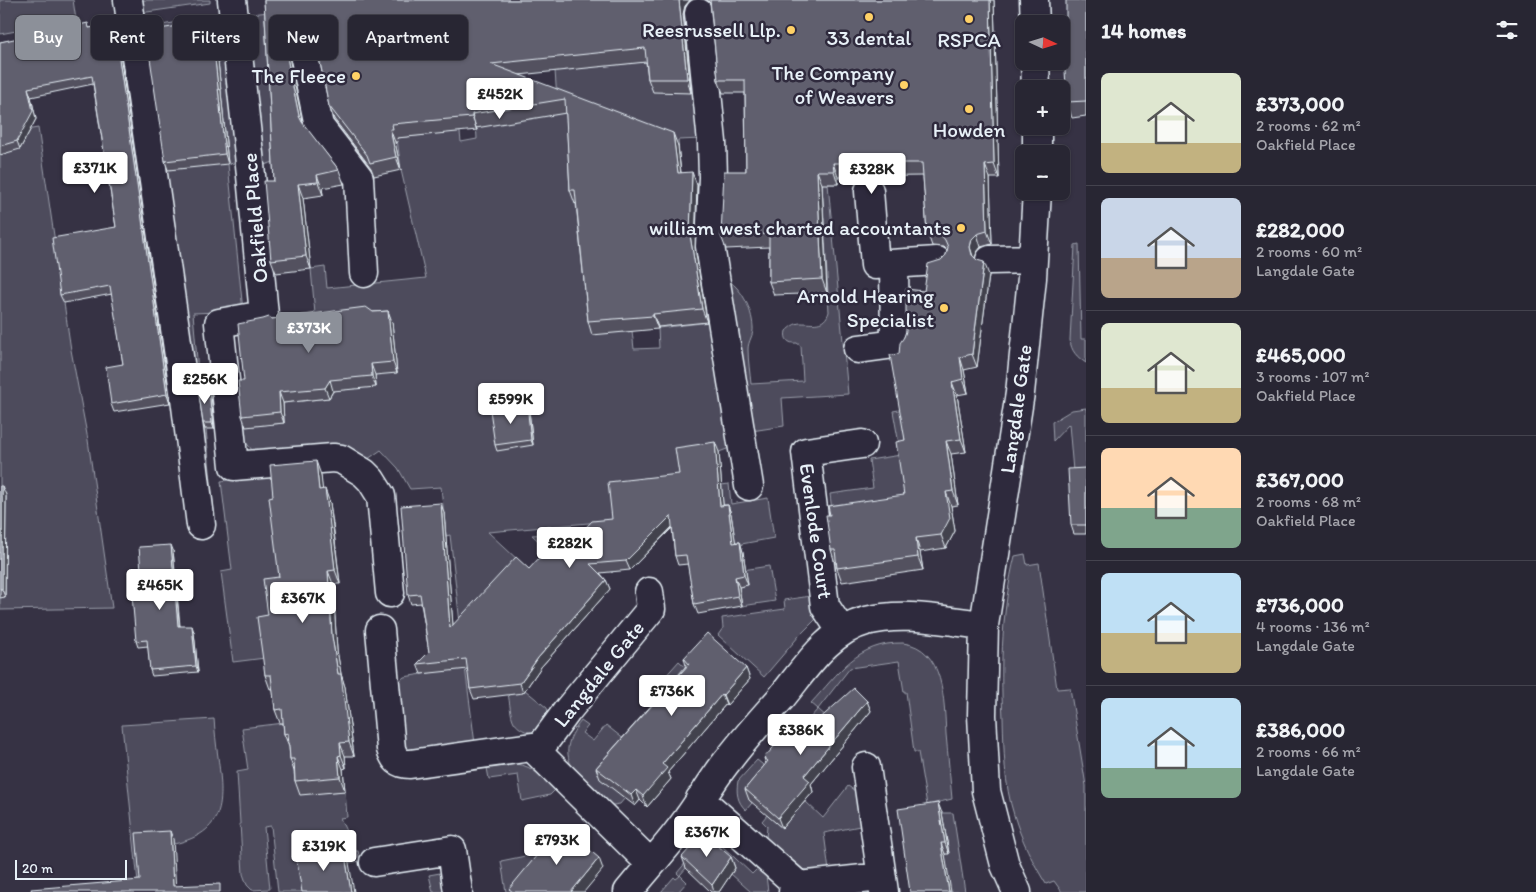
<!DOCTYPE html>
<meta charset="utf-8">
<style>
body{margin:0;font-family:Itim,sans-serif;background:#34323f;color:#f1f3f6;height:100vh;display:flex;flex-direction:column;font-size:19px;white-space:nowrap}
*{box-sizing:border-box;margin:0}
p{font-size:16px;color:#a5a5ac}
.icon{flex:none;width:28px;height:28px;fill:none;stroke:currentColor;stroke-width:2;stroke-linecap:round;stroke-linejoin:round}
.map{position:relative;flex:1;overflow:hidden}
.drawer{display:flex;flex-direction:column;background:#282633;width:450px}
.drawer>*{flex:none}
.banner{position:absolute;left:15px;top:15px;width:475px;height:45px;display:flex;gap:10px}
.needle{width:32px;rotate:94deg}
.fabs{position:absolute;left:1015px;top:15px;display:grid;gap:10px}
.fabs a{display:grid;place-items:center;width:55px;height:55px;border-radius:8px;background:#282633;box-shadow:0 1px 4px #0004,0 0 0 1px #44434e;font-size:25px}
.scale{position:absolute;left:15px;bottom:12px;width:112px;box-sizing:border-box;padding-left:5px;border:2px solid #e8f1f8;border-top:0;font-size:14px;line-height:18px;white-space:nowrap;color:#e8f1f8;-webkit-text-stroke:4px #2f2a3d;paint-order:stroke}
.price{position:absolute;translate:-50% -42px;padding:0 11px;border-radius:5px;background:#fff;color:#222;font-size:16px;line-height:32px;filter:drop-shadow(0 1px 2px #0008)}
.price::after{content:'';position:absolute;left:50%;top:30px;width:15px;height:11px;margin-left:-8px;background:inherit;clip-path:polygon(0 0,100% 0,50% 100%)}
.price.active{background:#8c9099;color:#fff}
ul{padding:0;list-style:none}
li{display:flex;align-items:center;gap:15px;height:125px;padding:0 15px}
li+li{border-top:1px solid #44434e}
li span{display:grid;place-items:center;flex:none;width:140px;height:100px;border-radius:8px;color:#555}
li>.icon{margin-inline-start:auto}
span .icon{width:60px;height:60px;fill:#fffc;stroke-width:1}
li b{font-size:21px}
h2{display:flex;justify-content:space-between;align-items:center;height:60px;padding:0 15px;font-size:21px}
.tag{padding:0 18px;border-radius:8px;background:#282633;box-shadow:0 1px 4px #0004,0 0 0 1px #44434e;font-size:18px;line-height:45px}
.tag.active{background:#8c9099;color:#fff}
main{display:flex;flex:1;min-height:0}
.map>svg:first-child{display:block}
.green{fill:#4d4b5c;stroke:#9a9eaa}
.lines{fill:none;stroke-linecap:round;stroke-linejoin:round}
.minor-casing{stroke:#e8f1f8;stroke-width:31}
.minor{stroke:#2f2a3d;stroke-width:28}
.wall{fill:#53515f;stroke:#e8f1f8}
.shaded-wall{fill:#43424d;stroke:#e8f1f8}
.building{fill:#605e6e;stroke:#e8f1f8}
.poi-dot{fill:#ffd166;stroke:#2f2a3d;stroke-width:2}
.labels{text-anchor:middle;stroke-width:5;stroke-linejoin:round;paint-order:stroke}
.poi-label{font-size:21px;fill:#e8f1f8;stroke:#2f2a3d;text-anchor:end}
.street-label{font-size:21px;fill:#e8f1f8;stroke:#2f2a3d}
</style>
<main>
<div class="map">
<svg width="1086" height="892" viewBox="0 0 1086 892">
<rect width="100%" height="100%" fill="#363244"/>
<filter id="ink" filterUnits="userSpaceOnUse"><feTurbulence type="fractalNoise" baseFrequency=".02" numOctaves="2"/><feDisplacementMap in="SourceGraphic" scale="10" xChannelSelector="R" yChannelSelector="G"/><feConvolveMatrix kernelMatrix="1 2 1 2 8 2 1 2 1" color-interpolation-filters="sRGB"/></filter>
<g filter="url(#ink)">
<!-- green -->
<path class="green" d="M0,0h73l3,20 -76,14z
M138,0h72v3l-70,10z
M269,12l5,150 -10,3 -22,-150z
M213,16l1,5 12,-2 15,143 -13,2 15,147 -50,2 7,81 1,35h5l9,94 -7,1 -61,-442 81,82 -13,-133 -74,10 -2,-12z
M552,27l63,38 35,-4 -3,-28 45,-4 10,110 -24,1 2,28 -14,61h35l-1,4h-46l-62,101 40,-3 2,18 25,-1 -1,-20 52,-6 23,117 -6,10 -8,3 -40,6 4,32 46,-6 2,20 37,-6 6,40 -38,7 -5,-30 -120,6 -123,11 47,44 -70,91 10,77 -66,8 -7,-2 -5,-67 7,-6 61,-10 -15,-132 -4,1 -5,-49 -31,2 -12,-21 -17,-18 -13,9 -17,-8 -99,-1 -7,-9 -4,-14 43,-4 -1,-20 46,-5 11,-17 36,6 -1,-12 -59,-50 -5,-56 14,-2 2,21 99,-10 -25,-108 -4,-32 26,-3 36,-12 2,19 16,-3 -1,-18 82,-7z
M835,113l3,71h-10l20,210 -66,4 2,28 -39,6 -20,-153c16,7 27,30 28,48 1,8 -5,14 -5,22 0,12 2,24 3,35l52,-3 -2,-35 -4,-3c-9,1 -13,-4 -11,-12 4,-4 9,-8 15,-8 12,0 23,4 28,-11l-7,-128z
M38,128l33,222 17,90 24,168 -112,2v-467l26,-13z
M1079,244l2,95h5v24c-9,-6 -15,-12 -16,-23l5,-95z
M958,400v4l-45,7 -5,97 -75,11 -3,-25 43,-6 -4,-28 32,-5 -8,-44z
M1086,408v63h-13l-4,-47 -16,17 -1,-19 20,-12z
M274,475l13,141 48,-5v3l-2,1 -44,40 -56,7 -12,-90 11,-2 -11,-89z
M610,530l5,39 -3,4 -29,-28 -19,20 -32,-30z
M1025,554l2,11 12,-2 18,126 13,-1 16,98v106h-24l-8,-11 -8,3c-13,-21 -25,-45 -32,-69 -10,-31 -10,-65 -11,-97 -3,-54 -1,-110 12,-162z
M769,566l6,35 -33,5 -6,-35z
M811,596l5,23 -17,17 -35,41 -46,-42 5,-7 -1,-10 63,-9 -1,-9z
M903,643c42,5 41,59 43,91 2,22 4,44 6,65l-25,6 -9,-53h-4l-8,-60h-2l-5,-31 -49,7 -32,41 25,23 -11,13 -43,-4 29,-32 -7,-6c28,-30 46,-61 92,-60z
M679,661l14,13 -32,36 -14,-13z
M520,690l3,3 2,-3 22,18 2,8c-3,5 -6,10 -10,13 -7,7 -20,1 -25,-7 -4,-7 -4,-20 -6,-28z
M214,719c1,12 2,25 4,38 6,45 8,75 -44,87l-1,-5 -32,31 -2,22 -17,-167z
M301,721l-1,73 45,-3 2,26 -7,1 15,33h3l2,10 -18,3 -37,28h-27l-7,-66 -7,1 6,62 -18,1 -5,-5 -4,-11 -6,-102 11,-2 -6,-42z
M581,721l7,5 -6,7 11,8 13,-16 24,19 -5,54 -5,6 -13,2c-27,-29 -57,-46 -26,-85z
M757,760l15,12 -23,28 3,3 -6,7c-9,-8 -10,-18 -8,-29z
M517,764c16,2 27,15 38,26l-5,5 -28,6 -4,-26 -29,4 -2,-11z
M848,786l10,7 2,33 -36,7 5,38 -16,1 -10,-3 -37,-31 1,-12 -5,-5 5,-6 15,13 23,-27 18,17z
M942,813h11l12,79h-15l-5,-38 4,-1z
M710,840l10,4 32,30 7,-7 7,8 2,17h-17l-20,-18 4,-6 -28,-24 -27,31 7,7 -9,10h-17l13,-15 2,2 4,-3 -3,-3 25,-30z
M545,852l-26,40h-13l-5,-31z
M440,873l4,19h-11l-4,-17z"/>
<g class="lines">
<defs>
<path id="minor" d="M128,0l57,398 16,127
M232,0l17,154 15,161 -45,8 15,143 99,-8 8,1 23,14 7,7 10,16 9,97
M1034,0l1,24
M699,13l13,129 1,35 -3,69 39,240
M303,49l16,77 40,52 5,95
M1035,61l1,28
M1037,126v28
M869,191l6,74 62,-4
M990,260l43,-1
M858,349l37,-5 -1,-80
M380,630l11,119c4,11 7,15 19,15l122,-17 5,5 30,-41 84,-102 -2,-17
M842,632l-17,-26 -19,-154 56,-8
M537,752l114,112
M866,767l18,125
M700,799l99,87
M374,862l78,-12 6,42
M628,892c20,-25 42,-48 60,-74 14,-19 26,-41 41,-59 16,-21 34,-41 52,-61 24,-29 47,-67 85,-77 38,-10 80,0 118,4
M793,892l6,-6 82,-9
M1017,892l-12,-27 -19,-74 -4,-76 2,-90 36,-232 12,-115 5,-87"/>
</defs>
<!-- minor casing -->
<use href="#minor" class="minor-casing"/>
<!-- minor -->
<use href="#minor" class="minor"/>
</g>
<!-- wall -->
<path class="wall" d="M264,0h427l-6,6 -2,8 8,79 -38,-1 -5,-13 -2,-17 -127,13 159,71 3,26 16,13 -2,63 12,74 -49,5v2l-66,6 -4,-14 -12,-118 -1,1 -5,-14 -4,-77 -90,15 1,2 -80,8 1,4h-3l6,28 -27,6 -3,-8 -37,-49 -5,-13 -14,-67 -7,-5h-9l-7,4 -4,6v8l14,71 37,47 5,14 -22,4 1,7 -20,3 8,71 -35,4 -5,-13 3,-79z
M707,0h287l5,178h-9l2,66 -11,3 -4,5 -2,6 14,17 -12,92 -13,3 4,23 -11,2 9,57 -15,2 7,51 -7,1 4,25 -9,17 -26,4 3,18 -81,12 -5,-14v-5h-2l-4,-13 73,-55 1,-55 -6,-86 5,-17 20,-46 17,-31 5,-5 1,-5 -3,-3 -12,-1 -5,-14 -4,-56 -85,1v7h-16l5,109 -53,2 -5,-13v-35l-43,2 -5,-13 25,-65 -1,-78h-22l-5,-13 -8,-77z
M1086,0v116l-14,2 -5,-16 -1,-47z
M114,24l3,9 53,370 -56,9 -3,-8 12,-40 -11,-70 -48,9 -4,-8 56,-68 -23,-143 -62,13 5,22 -16,30 -20,6v-113z
M215,30l13,134 -60,6 -3,-9z
M388,311l4,11 5,51 -22,2 1,12 -43,4 -4,7 -46,5 1,20 -38,4 -4,-11 30,-97 101,-7z
M209,388l2,5 3,36h-9l-2,-6z
M527,405l2,6 4,34 -36,6 -2,-6z
M719,452l4,53h5l3,9 4,28h5l3,10 5,33 -9,2 3,19 -44,8 -4,-10 -6,-40 -10,1 -3,-9 -3,-28 -42,42 -30,3 6,7 4,9 -69,78 -18,26 -49,6 -4,-10 -2,-20 -47,5 -4,-10 12,-12 -8,-49 -10,1 -3,-9 36,-82 9,113 76,-57 31,-14 119,-81z
M1086,468v66h-12l-3,-9z
M321,475l1,15 8,13 4,28 6,53h-7l4,66 4,24 4,13 9,69h-9l1,12 -3,1 2,22 -45,4 -5,-14 -1,-10 -4,-12 -1,-13 -5,-12 -1,-11h-3l-5,-13 -2,-22 -3,1 -5,-14 3,-60 11,-38 -6,-81z
M0,486l6,9 -1,102 -5,1z
M173,550l7,76 14,6 4,40 -46,4 -2,-6 -2,-24 -10,1 -2,-6 5,-71z
M684,658l62,10 4,11 -23,26 -1,-1 -58,68 3,7 -24,28 -7,-7 -5,6 -35,-27 -4,-11 90,-102z
M867,701l4,10 -60,73 2,8 -31,36 -33,-28 -4,-11 21,-25 -2,-6z
M942,813l7,41h-4l-35,38z
M682,857h49l4,11 -16,24h-8l-25,-24z"/>
<!-- shaded-wall -->
<path class="shaded-wall" d="M679,0h11l-5,6 -2,8 8,79 -4,-14z
M990,0h4l5,178 -5,-14z
M211,21l4,9 13,134 -3,-10z
M114,24l3,9 53,370 -3,-9z
M287,25l5,13 -4,6v8l16,77 -5,-13 -16,-78 1,-8z
M28,88l3,9 5,22 -16,30 -3,-8z
M472,114l4,14 1,2 -5,-13z
M390,129l5,13 6,28 -5,-13z
M673,133l5,13 4,40 -4,-13z
M833,163l5,14v7l-4,-13z
M985,165l5,13 2,66 -5,-13z
M817,171l5,13 5,109 -5,-14z
M692,172l5,13 -2,63 12,74 -5,-13 -12,-74z
M317,175l5,13 1,7 -5,-13z
M298,184l5,14 8,71 -5,-13z
M977,234l4,13 -4,5 -3,8 3,9 -7,-22 2,-8z
M984,262l5,13 -12,92 -5,-13z
M388,311l4,11 5,51 -4,-11z
M653,314l5,13v2l-5,-13z
M960,357l4,13 4,23 -5,-14z
M371,364l4,11 1,12 -4,-11z
M330,380l3,11 -4,7 -4,-10z
M952,382l5,13 9,57 -5,-13z
M209,388l2,5 3,36 -2,-6z
M279,392l4,11 1,20 -4,-11z
M527,405l2,6 4,34 -2,-5z
M946,441l5,13 7,51 -5,-14z
M715,442l4,10 5,64 -4,-10z
M316,461l5,14 3,28 -5,-13z
M2,486l4,9 -1,102 -3,-8z
M325,489l5,14 10,81 -5,-14z
M946,492l5,14 4,25 -9,17 -5,-13z
M441,503l3,10 10,125 -4,-10z
M728,505l3,9 6,38 -4,-9z
M671,516l3,9 -44,45 -4,-9z
M916,538l4,14 3,18 -5,-13z
M740,542l3,10 5,33 -4,-10z
M171,545l2,5 7,82 -2,-6z
M328,571l5,13 4,66 4,24 4,13 9,69 -5,-14 -17,-106z
M735,577l4,10 3,19 -4,-10z
M606,580l4,9 -69,78 -18,26 -3,-10 18,-25z
M192,626l2,6 4,40 -2,-6z
M746,668l4,11 -23,26 -4,-10z
M722,694l4,10 -58,68 3,7 -24,28 -4,-11 19,-32z
M867,701l4,10 -60,73 2,8 -31,36 -4,-10 26,-42z
M340,743l5,13 1,12 -5,-13z
M338,756l5,13 2,22 -5,-14z
M636,790l4,10 -5,6 -4,-11z
M938,803l4,10 7,41 -4,-11z
M170,831l3,8 3,53 -3,-6z
M941,843l4,11 6,38h-2z
M344,849l5,14 5,29h-3z
M731,857l4,11 -16,24h-5l-2,-7z
M599,858l4,11 -19,23h-13z"/>
<!-- building -->
<path class="building" d="M264,0h415l8,79h-39l-3,-31 -154,16 182,69 5,40 14,-1 -2,63 12,74 -49,5v2l-65,5 -13,-131h-5l-5,-91 -93,15v3l-80,7 1,5h-3l6,28 -26,6 -3,-8 -38,-49 -15,-73 -4,-7 -6,-5h-9l-8,4 -3,5 -1,8 16,78 3,6 37,48 -22,5 1,7 -20,2 8,72 -35,4 -7,-79h10z
M710,0h280l4,164 -9,1 2,66 -10,3 -5,5 -2,8 2,8 5,5 7,2 -12,92 -12,3 3,22 -11,3 9,57 -15,2 7,50 -7,1 4,26 -9,17 -25,3 2,19 -81,11 -2,-18h-4l-5,-35h4l-2,-9 76,-11 -8,-53 9,-2 -15,-85 9,-1 1,-11 4,-6 2,-6v-42l18,2 4,-27 13,-4 5,-5 2,-8 -3,-7 -5,-6 -13,-2 -5,-69h-89l1,8h-17l5,108 -53,3v-48l-48,2 3,-65h22l-1,-91h-27z
M1066,0h20v101l-19,1 -3,-47h2z
M211,21l14,133 -60,7 -19,-130z
M88,23l1,5 25,-4 53,370 -56,10 -5,-37 17,-3 -13,-78 -50,9 -8,-57 64,-11 -24,-151 -64,12 5,23 -16,30 -17,5v-104z
M366,307l7,5 15,-1 5,51 -22,2 1,12 -42,4 -5,8 -46,4 1,20 -38,4 -4,-35h6l-6,-57 25,-5 6,-2 3,2z
M198,388h11l3,35h-9z
M527,405l4,35 -36,5 -5,-35z
M715,442l5,64 8,-1 5,38 7,-1 4,33 -9,2 3,19 -44,8 -8,-49 -11,1 -4,-40 -45,45 -36,3 16,16 -68,78 -18,25 -50,6 -4,-30 -49,5 12,-12 -9,-58 -12,1 -7,-89 40,-3 9,125 66,-71 13,12 21,-23 10,9 32,-34 20,-2 -4,-37 71,-8 -4,-26z
M316,461l3,29 6,-1 4,28 6,53 -7,1 4,65 6,38h3l8,68 -9,1 1,12 -3,1 2,21 -45,4 -1,-22h-4l-2,-26 -4,1 -2,-25 -7,1 -4,-35h-6l-8,-58 11,-2 -5,-36 16,-2 -10,-80 4,-1 -3,-31z
M1086,468v57h-15l-3,-56z
M0,486h2v103h-2z
M171,545l7,81h14l4,40 -46,4 -3,-30 -11,1 -6,-69 11,-2 -2,-23z
M707,633l39,35 -23,27 -1,-1 -60,70 5,4 -24,28 -7,-6 -5,5 -35,-27 93,-104 -5,-6z
M854,688l13,13 -63,75 6,5 -32,37 -33,-29 23,-28 -4,-3 23,-26 9,8z
M938,803l7,40h-4l8,49h-39l-12,-83z
M561,826l38,32 -28,34h-58l-4,-3z
M170,831l3,55 47,-2v8h-188l-1,-3 109,-9 -4,-47z
M703,833l28,24 -19,28 -30,-28z
M344,849l7,43h-49l-6,-36z"/>
</g>
<!-- markers -->
<g class="poi-dot">
<circle cx="869" cy="17" r="5"/>
<circle cx="969" cy="19" r="5"/>
<circle cx="791" cy="30" r="5"/>
<circle cx="356" cy="76" r="5"/>
<circle cx="904" cy="85" r="5"/>
<circle cx="969" cy="109" r="5"/>
<circle cx="961" cy="228" r="5"/>
<circle cx="944" cy="308" r="5"/>
</g>
<g class="labels">
<!-- poi labels -->
<g class="poi-label">
<text x="781" y="37">Reesrussell Llp.</text>
<text x="869" y="45" text-anchor="middle">33 dental</text>
<text x="969" y="47" text-anchor="middle">RSPCA</text>
<text x="894" y="80">The Company<tspan x="894" dy="24">of Weavers</tspan></text>
<text x="346" y="83">The Fleece</text>
<text x="969" y="137" text-anchor="middle">Howden</text>
<text x="951" y="235">william west charted accountants</text>
<text x="934" y="303">Arnold Hearing<tspan x="934" dy="24">Specialist</tspan></text>
</g>
<!-- street labels -->
<g class="street-label">
<text transform="translate(255 218) rotate(-95)" y="7">Oakfield Place</text>
<text transform="translate(1016 409) rotate(-82)" y="7">Langdale Gate</text>
<text transform="translate(816 531) rotate(82)" y="7">Evenlode Court</text>
<text transform="translate(599 674) rotate(-51)" y="7">Langdale Gate</text>
</g>
</g>
</svg>
<div class="fabs">
<a><svg class="needle" viewBox="-14 -14 28 28"><path d="M0-13l5 13h-10z" fill="#e53935"/><path d="M0 13l5-13h-10z" fill="#a5a5ac"/></svg></a>
<a>+</a>
<a>−</a>
</div>
<div class="scale">20 m</div>
<b class="price" style="left:500px;top:120px">£452K</b>
<b class="price" style="left:95px;top:194px">£371K</b>
<b class="price" style="left:872px;top:195px">£328K</b>
<b class="price active" style="left:309px;top:354px">£373K</b>
<b class="price" style="left:205px;top:405px">£256K</b>
<b class="price" style="left:511px;top:425px">£599K</b>
<b class="price" style="left:570px;top:569px">£282K</b>
<b class="price" style="left:160px;top:611px">£465K</b>
<b class="price" style="left:303px;top:624px">£367K</b>
<b class="price" style="left:672px;top:717px">£736K</b>
<b class="price" style="left:801px;top:756px">£386K</b>
<b class="price" style="left:707px;top:858px">£367K</b>
<b class="price" style="left:557px;top:866px">£793K</b>
<b class="price" style="left:324px;top:872px">£319K</b>
<div class="banner">
<a class="tag active">Buy</a>
<a class="tag">Rent</a>
<a class="tag">Filters</a>
<a class="tag">New</a>
<a class="tag">Apartment</a>
</div>
</div>
<section class="drawer">
<h2>14 homes<svg class="icon" aria-label="filters" viewBox="0 0 24 24"><path d="M4 7h16M4 17h16"/><circle cx="9" cy="7" r="2"/><circle cx="15" cy="17" r="2"/></svg></h2>
<ul>
<li><span style="background:linear-gradient(#dfe7d0 70%,#c2b280 0)"><svg class="icon" aria-label="home" viewBox="0 0 24 24"><path d="M3 11l9-7 9 7M6 9v11h12V9"/></svg></span><div><b>£373,000</b><p>2 rooms · 62 m²</p><p>Oakfield Place</p></div></li>
<li><span style="background:linear-gradient(#c9d6e8 60%,#b9a48a 0)"><svg class="icon" aria-label="home" viewBox="0 0 24 24"><path d="M3 11l9-7 9 7M6 9v11h12V9"/></svg></span><div><b>£282,000</b><p>2 rooms · 60 m²</p><p>Langdale Gate</p></div></li>
<li><span style="background:linear-gradient(#dfe7d0 65%,#c2b280 0)"><svg class="icon" aria-label="home" viewBox="0 0 24 24"><path d="M3 11l9-7 9 7M6 9v11h12V9"/></svg></span><div><b>£465,000</b><p>3 rooms · 107 m²</p><p>Oakfield Place</p></div></li>
<li><span style="background:linear-gradient(#ffd9b3 60%,#7fa58c 0)"><svg class="icon" aria-label="home" viewBox="0 0 24 24"><path d="M3 11l9-7 9 7M6 9v11h12V9"/></svg></span><div><b>£367,000</b><p>2 rooms · 68 m²</p><p>Oakfield Place</p></div></li>
<li><span style="background:linear-gradient(#bfe0f5 60%,#c2b280 0)"><svg class="icon" aria-label="home" viewBox="0 0 24 24"><path d="M3 11l9-7 9 7M6 9v11h12V9"/></svg></span><div><b>£736,000</b><p>4 rooms · 136 m²</p><p>Langdale Gate</p></div></li>
<li><span style="background:linear-gradient(#bfe0f5 70%,#7fa58c 0)"><svg class="icon" aria-label="home" viewBox="0 0 24 24"><path d="M3 11l9-7 9 7M6 9v11h12V9"/></svg></span><div><b>£386,000</b><p>2 rooms · 66 m²</p><p>Langdale Gate</p></div></li>
</ul>
</section>
</main>
